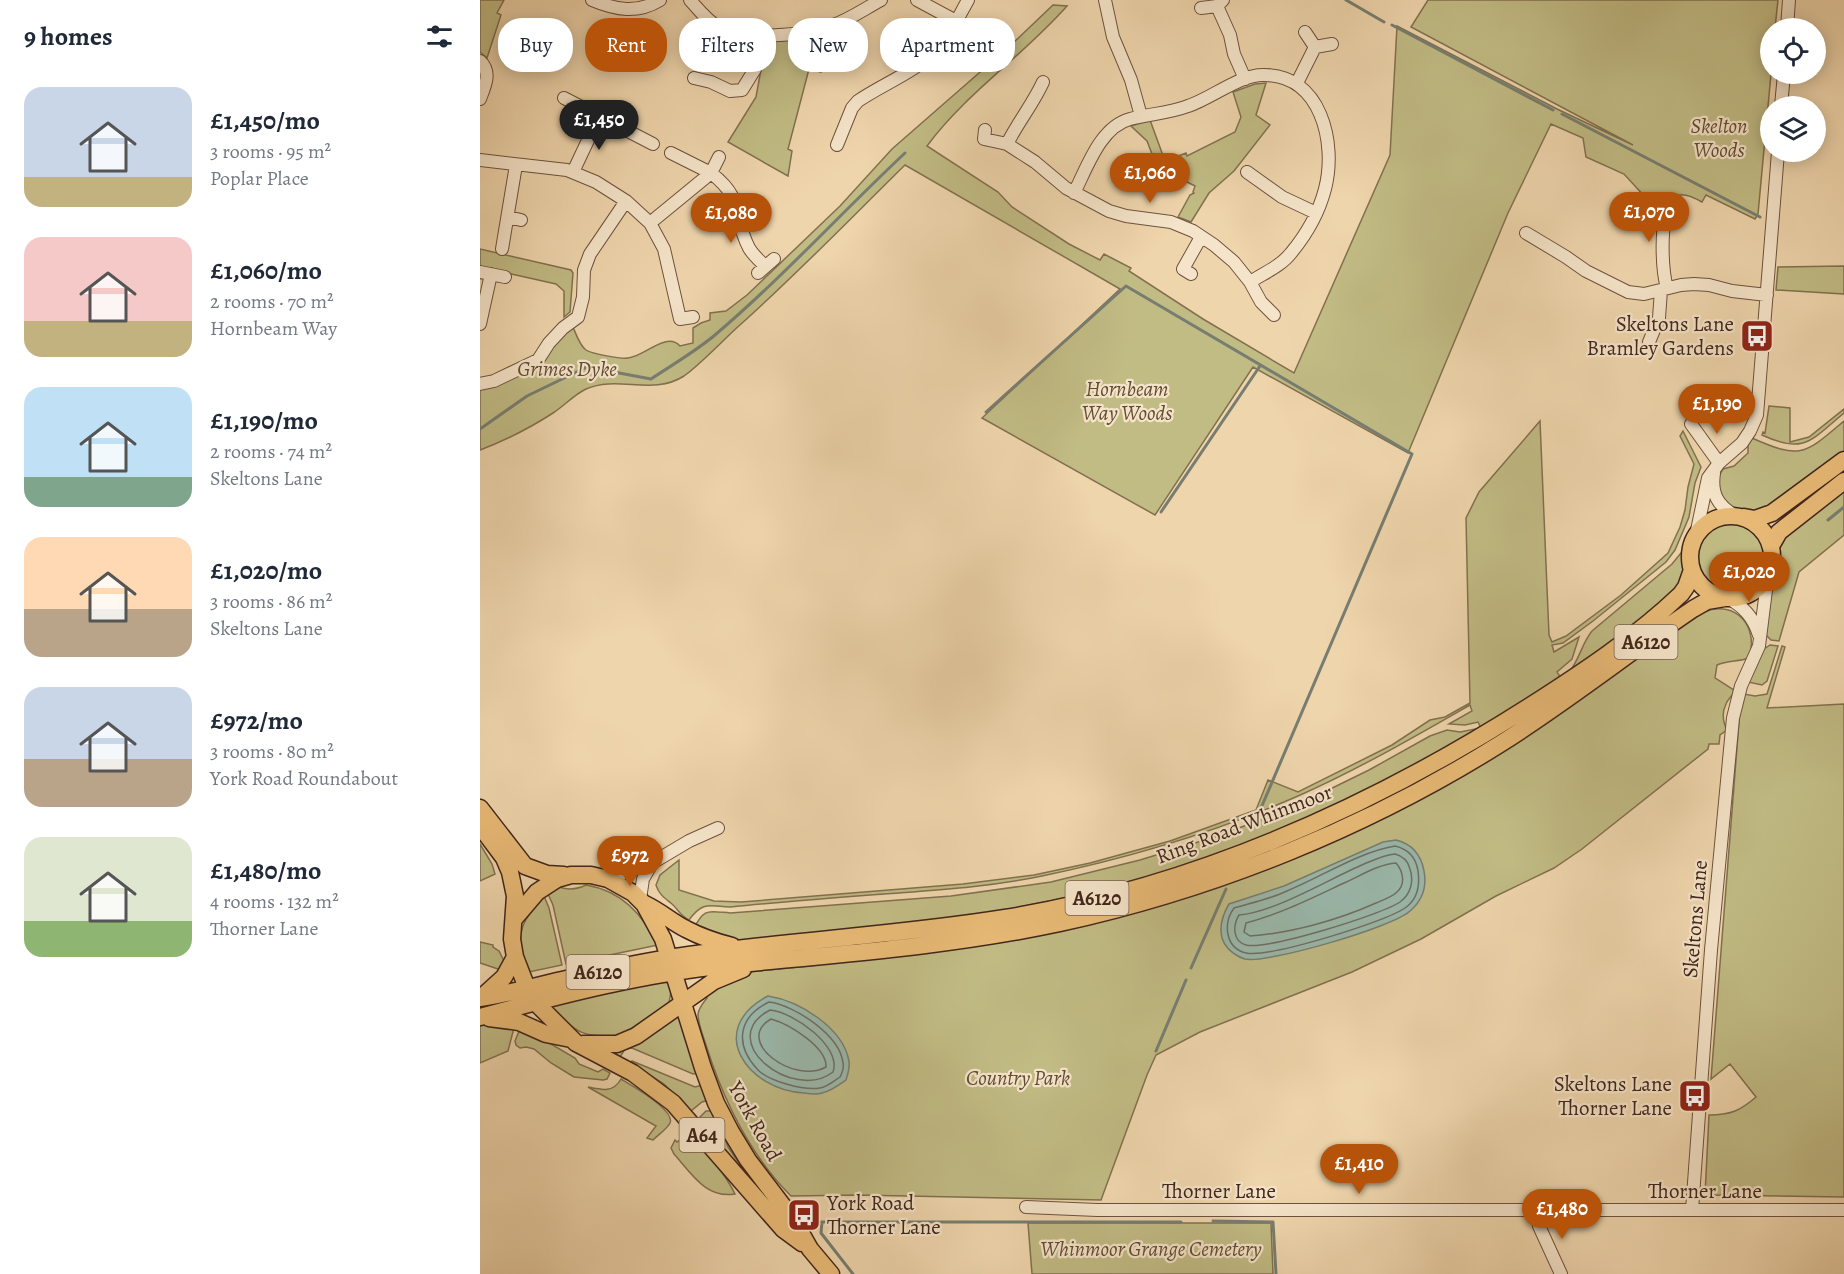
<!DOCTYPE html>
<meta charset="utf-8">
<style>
body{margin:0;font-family:Alegreya,serif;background:#f2f2f3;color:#1f2937;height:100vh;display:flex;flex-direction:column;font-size:22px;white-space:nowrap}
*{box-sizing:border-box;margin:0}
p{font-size:20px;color:#747a83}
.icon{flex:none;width:33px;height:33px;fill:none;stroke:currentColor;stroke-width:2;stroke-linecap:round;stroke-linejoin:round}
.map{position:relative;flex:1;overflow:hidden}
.side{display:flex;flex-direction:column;background:#fff;width:480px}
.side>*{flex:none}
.top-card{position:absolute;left:18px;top:18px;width:570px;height:54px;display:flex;gap:12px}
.buttons{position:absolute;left:1280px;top:18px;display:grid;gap:12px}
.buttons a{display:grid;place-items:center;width:66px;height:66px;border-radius:50%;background:#fff;box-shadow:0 3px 15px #0003;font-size:30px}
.price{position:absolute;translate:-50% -51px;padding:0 14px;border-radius:21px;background:#b45309;color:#fff;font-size:20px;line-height:39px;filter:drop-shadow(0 2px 3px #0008)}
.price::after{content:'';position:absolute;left:50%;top:36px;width:18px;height:14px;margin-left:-9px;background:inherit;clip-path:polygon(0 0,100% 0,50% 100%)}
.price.on{background:#222;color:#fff}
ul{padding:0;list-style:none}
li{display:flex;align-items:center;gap:18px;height:150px;padding:0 24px}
li span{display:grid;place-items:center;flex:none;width:168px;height:120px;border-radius:18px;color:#555}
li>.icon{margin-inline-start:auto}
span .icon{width:72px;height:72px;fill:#fffc;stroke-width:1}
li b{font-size:26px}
h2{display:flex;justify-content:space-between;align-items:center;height:72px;padding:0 24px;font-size:26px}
.tag{padding:0 21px;border-radius:24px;background:#fff;box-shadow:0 3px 15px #0003;font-size:21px;line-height:54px}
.tag.on{background:#b45309;color:#fff}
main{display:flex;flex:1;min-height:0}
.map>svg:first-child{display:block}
.green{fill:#c1bb84;stroke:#827050;stroke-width:1.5}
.water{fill:#9ab8ab;stroke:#777e71;stroke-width:1.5}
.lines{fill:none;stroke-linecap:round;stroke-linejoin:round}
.shore{stroke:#6e6f63;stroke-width:1.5}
.stream{stroke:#777e71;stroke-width:3}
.minor-casing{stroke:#6d523f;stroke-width:14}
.highway-casing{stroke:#42261b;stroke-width:19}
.minor{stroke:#f5e4c9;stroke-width:12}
.highway{stroke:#e8ba76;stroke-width:16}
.labels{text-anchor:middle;stroke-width:4.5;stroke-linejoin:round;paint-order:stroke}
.shield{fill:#f5e4c9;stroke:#785f4f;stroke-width:1.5}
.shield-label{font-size:20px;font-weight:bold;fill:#42261b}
.park-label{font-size:21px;font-style:italic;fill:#624b35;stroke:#f5e4c9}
.poi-label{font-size:21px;fill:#42261b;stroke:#f5e4c9;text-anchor:end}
.street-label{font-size:21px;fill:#42261b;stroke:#f5e4c9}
</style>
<main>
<section class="side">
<h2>9 homes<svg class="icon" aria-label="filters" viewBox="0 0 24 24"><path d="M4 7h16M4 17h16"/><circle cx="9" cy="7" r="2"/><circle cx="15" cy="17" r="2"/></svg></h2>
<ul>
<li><span style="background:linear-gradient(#c9d6e8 75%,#c2b280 0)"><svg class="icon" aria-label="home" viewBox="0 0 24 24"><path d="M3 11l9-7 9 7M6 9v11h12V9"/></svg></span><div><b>£1,450/mo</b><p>3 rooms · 95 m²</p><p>Poplar Place</p></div></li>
<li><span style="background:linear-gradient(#f6c9c9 70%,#c2b280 0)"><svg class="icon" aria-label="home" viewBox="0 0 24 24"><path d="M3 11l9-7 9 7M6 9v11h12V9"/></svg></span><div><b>£1,060/mo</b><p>2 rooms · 70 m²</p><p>Hornbeam Way</p></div></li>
<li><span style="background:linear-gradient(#bfe0f5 75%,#7fa58c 0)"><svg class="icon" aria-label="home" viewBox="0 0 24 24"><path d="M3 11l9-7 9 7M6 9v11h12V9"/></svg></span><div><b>£1,190/mo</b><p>2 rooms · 74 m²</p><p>Skeltons Lane</p></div></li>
<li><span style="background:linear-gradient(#ffd9b3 60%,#b9a48a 0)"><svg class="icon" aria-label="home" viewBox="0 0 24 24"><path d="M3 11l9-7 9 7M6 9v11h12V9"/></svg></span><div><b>£1,020/mo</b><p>3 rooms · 86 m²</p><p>Skeltons Lane</p></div></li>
<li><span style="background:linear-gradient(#c9d6e8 60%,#b9a48a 0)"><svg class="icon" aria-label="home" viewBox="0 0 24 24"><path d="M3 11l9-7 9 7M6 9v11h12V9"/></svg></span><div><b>£972/mo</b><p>3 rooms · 80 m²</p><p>York Road Roundabout</p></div></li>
<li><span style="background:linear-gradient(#dfe7d0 70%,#8fb573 0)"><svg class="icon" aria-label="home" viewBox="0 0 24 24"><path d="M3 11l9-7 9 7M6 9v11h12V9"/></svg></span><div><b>£1,480/mo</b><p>4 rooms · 132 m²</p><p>Thorner Lane</p></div></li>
</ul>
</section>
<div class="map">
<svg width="1364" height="1274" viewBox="0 0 1364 1274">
<rect width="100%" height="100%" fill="#efd5ac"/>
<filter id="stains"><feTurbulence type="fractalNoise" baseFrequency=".00333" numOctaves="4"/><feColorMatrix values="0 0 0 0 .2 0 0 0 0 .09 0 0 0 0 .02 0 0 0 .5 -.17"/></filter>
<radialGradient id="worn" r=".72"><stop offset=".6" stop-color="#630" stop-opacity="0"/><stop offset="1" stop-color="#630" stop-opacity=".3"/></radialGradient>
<!-- green -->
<path class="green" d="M0,0h24l-7,13 4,2 -14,43 -7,-6z
M948,0h350l-3,28h-5l1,46 -13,140 -3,5 -49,-24 -4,7c-18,-10 -23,-10 -41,2l-14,-5 -23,-25 -38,-17 -3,-19 -32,-14 -43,89 -100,240 -155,-86 -98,148 -173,-97 138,-129 -215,-124c-54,53 -107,108 -164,159 -17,15 -40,40 -57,52 -31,20 -66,-1 -98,13 -11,5 -22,17 -33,24 -23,15 -47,27 -73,37v-61l16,-3 76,-61c4,8 7,20 14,25 6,4 35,9 42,8 16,-1 38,-27 52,-12l13,-3v-15l8,-5 9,-3v-7l16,-2 21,-16 93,-89 52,-57 119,-104 42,-40 14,1c-44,50 -101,87 -140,140l71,46 14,15 57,37 31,16 4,-6 27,14 -2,3 74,48 91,54 96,-218 7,-129 160,83 76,36 -222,-118z
M349,35l-8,37 -12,-3 -21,80 4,2 -4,25 -60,-34 28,-45 6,-33 -1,-21z
M786,83l-10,32 14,10 -36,46 -25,22 -18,29 -13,-5 12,-22 4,-2 -1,-1 2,-6 -38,-19 -10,-26 -16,-15 19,-6 15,41 21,-8 1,3 48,-24 6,-15 -8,-25 22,-8z
M0,249l91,21 2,3 -3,39 -6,5v-26l-8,-7 -76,-17z
M1364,266v28l-68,-4 2,-23z
M1289,406l21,2v34l19,-5 35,-28v4c-33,27 -39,42 -82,22l1,-3 2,1z
M1060,421l9,214 3,7 14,-6 55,-41 47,-42 12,-26 5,-17 3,-23 6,-23 -14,-28 3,-5 18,36 -6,16 -6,34 -14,33 -9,12 -73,59 -30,22 -11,2 2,7 25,-15 -7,22 -15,13 18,29 129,-89c33,-13 55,16 45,46 -11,4 -21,2 -32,7l-2,13 19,12c-1,7 -6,8 -8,14 -4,8 -3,18 1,26l-7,5 -1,9h-10l-1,5 -126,100 -28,19 -58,28 -75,43 -69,33 -152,60 -44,23 -9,20 -46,125 -243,-5 -67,1c-41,-41 -68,-97 -85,-151 -3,-10 -8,-21 -8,-31 1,-7 5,-11 9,-16l-3,-4 43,-22 63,-6 346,-63 336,-149 -11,-25 -30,19 -148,75 -176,62 -161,33 -230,23 -43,-11c11,-22 14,-19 37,-17l221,-17 100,-14 89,-22 68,-21 50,-18 60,-26 51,-25 61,-34 17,-6 13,2 21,-4 -3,-6 -13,3 -16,-1 23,-13 -2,-6c-56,32 -113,65 -172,91 -82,36 -169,62 -256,80 -52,11 -105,14 -158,18 -51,4 -103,8 -154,13 -21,-1 -27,-6 -41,13 -10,-5 -10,-10 -17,-16 -7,-6 -13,-9 -16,-19l4,-10 19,-15v30l35,11 27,1 222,-18 71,-9 56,-12 80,-22 86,-31 12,-30 30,12 94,-47 38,-25 15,-3 25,-14 -4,-185 13,-26z
M1364,421v33l-80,55 -25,4 -19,-11 -1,-26 4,-7 11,-3 14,-13v-8l4,-7c49,22 53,16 92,-17z
M1364,487v48l-45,37 -20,69 -8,-1 -6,-6 6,-49 5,-16 3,-27z
M1216 557a35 35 0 1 1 70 0a35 35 0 1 1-70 0Z
M1201,553h2v22l-5,14 -21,20 -87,62c10,-13 12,-28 22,-40l80,-67z
M1290,645l8,1 -11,35 -5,4 -14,-3 16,-33z
M1302,646l3,1 -18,61 77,-4v493l-139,-2 4,-80c21,0 31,-4 47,-18l-26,-33 -19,15 29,-370 4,-15 11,2 12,-2z
M0,844l12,20 3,10 -15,7z
M106,885c36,6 56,29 72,60l-92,19 -13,-59 -5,-11 11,-7c9,3 19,2 27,-2z
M64,896l5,12 13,57 -33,7c-14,-38 -11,-46 15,-76z
M0,942l13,3v2l6,4 5,10 -3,9 -21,-7z
M188,980l3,11 -2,12 -40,27 -4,6c-45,0 -44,1 -76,-31z
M198,1014l20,59 -5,1 -61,-26 -7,1 -5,8 -10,-5z
M0,1022l35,2 -7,27 -28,12z
M40,1029l14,5 41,24 4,6 19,8 5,-3 7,4 -3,6 -4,1 -29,-3 -23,-14 -17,-14 -8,-2 -6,1 -4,-3 -1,-4z
M152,1061l63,26 8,-2 6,15 -7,2 -11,9 -27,-27 -33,-21z
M141,1079c10,6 55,31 49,44 -3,6 -12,12 -17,17l-6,-2 9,-12 -68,-39c14,3 25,6 33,-8z
M226,1111h7l6,9 9,27 22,33 -53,-60z
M205,1136c14,1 44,45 50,58 -29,5 -44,-21 -61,-40l-3,-6 4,-8 2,2z
M548,1223h243l2,51h-241z"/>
<!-- water -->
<path class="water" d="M916,840c16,4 25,14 28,31 3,16 -1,29 -14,40 -17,16 -143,53 -165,48 -10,-3 -20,-11 -23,-21 -3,-12 1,-24 7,-34l55,-18 99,-44z
M288,996c32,5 75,32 81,65 1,6 -1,13 -3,19 -7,5 -15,11 -24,13 -5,2 -12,1 -18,0 -56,-3 -100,-63 -36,-97z"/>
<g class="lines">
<!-- shore -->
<path class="shore" d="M915,846c13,3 21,11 23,25 2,14 0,28 -13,37 -20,14 -136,50 -159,45 -21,-5 -23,-30 -12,-45 17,-5 36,-9 53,-17 34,-14 72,-39 108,-45z
M915,854c8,2 13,7 15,15 4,12 1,25 -10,33 -19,13 -133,48 -154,43 -14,-4 -13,-20 -7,-30 36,-3 90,-36 125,-51 10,-4 20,-9 31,-10z
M916,863c7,8 10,21 1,29 -5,5 -14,8 -21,11 -38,17 -84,30 -126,33l-6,-4 2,-9c34,-9 66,-25 98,-40 16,-7 35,-19 52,-20z
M289,1002c25,3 71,33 74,61 1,4 -1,10 -3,14 -6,4 -13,10 -20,11 -16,3 -51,-7 -62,-18 -24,-25 -20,-53 11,-68z
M290,1010c23,2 72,36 63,62 -40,31 -120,-32 -63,-62z
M291,1019c18,5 56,28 55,48 -32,18 -93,-26 -55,-48z"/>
<!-- stream -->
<path class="stream" d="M866,0l38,22
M912,25l161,85
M1082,114l198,103
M506,412l140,-126 286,168 -151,354
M0,429l47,-33 60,-29 64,12c21,-14 45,-28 64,-44 67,-57 126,-122 190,-182
M681,512l99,-146
M1348,520l16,-13
M711,968l35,-79
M676,1051l30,-71
M733,1221l60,1 3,52
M341,1222h360
M342,1222l-1,11 32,41"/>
<defs>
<path id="minor" d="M112,0c24,10 45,14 68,0
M210,0c9,10 18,22 30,28 24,13 86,7 111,-2 18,-6 33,-17 50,-26
M437,0l39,21
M625,0l8,37 18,43 10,36
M737,6l13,29 4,19 11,25
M721,8l16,-2 6,-6
M1307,28l2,-28
M825,32l10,15
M0,61c12,11 5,25 0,38
M214,78l17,4 19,9 12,-1 13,-21v-33
M817,83l18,-36 17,-3
M84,98l89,46
M1301,106l3,-32
M505,130l-1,9 23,5 28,18 31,26 43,23 17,5 45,6 22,9 21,14 20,17 16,20 11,20 13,13
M527,144c11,-22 26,-40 36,-62
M357,145l15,-37 6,-7c27,-18 57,-29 80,-52 12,-14 21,-33 30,-49
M191,153l40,20 8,-16
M0,160l87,10 29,12 30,19 24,22 14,26 16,70 13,-2
M93,172l26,-55
M767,172l35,25 34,16
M594,193c13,-25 26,-66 56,-74 19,-5 40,-6 58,-13 24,-8 51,-31 75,-31 58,-1 74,68 62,114 -6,23 -19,46 -34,64 -10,13 -27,20 -41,29
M1173,211l14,3
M28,217l13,3
M170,223l61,-50c35,27 21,43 38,75 4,7 11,13 16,18
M1046,233l40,24 20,14 42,21 16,2 37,-9 13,-1 15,1 23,6 35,4
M22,249l14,-84
M0,272l25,5
M278,273l16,-14
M711,274l-8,-5 18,-32
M1187,288c-5,-18 -8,-68 4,-84
M0,324l11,-50
M1169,342l10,-24 2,-28
M0,384l14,-3 44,-21 11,-17 14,-15 15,-11 5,-20 1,-27 6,-16 36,-53
M1211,424l28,39
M1234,473c-3,20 3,33 22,43
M1216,535l12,-57 11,-15 23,-20 8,-12 7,-16 21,-263
M1248,598c16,9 25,19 31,37
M121,877l22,-4 29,-10 37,-22 29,-13
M160,899l3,-20 9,-16
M546,1207l71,3h747
M1212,1210l19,-260 22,-232 8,-32 18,-40 9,-72
M1057,1211l2,15 22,48"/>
<path id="highway" d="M1210 557a41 41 0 1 1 82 0a41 41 0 1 1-82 0Z
M1264,517l11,2 17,-6 72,-53
M1291,546l8,-14 65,-51
M0,808l45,58 22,8 17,1
M0,826l24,32 6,14 5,24 -3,43 3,18 12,31 8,14 41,41 57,30 40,30 110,126 19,14
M165,904c15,7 27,18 41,25 15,8 30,13 46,17
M34,919l23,-27 20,-13 14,-4h20l17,4 25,14 11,11 19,35 40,129 13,35 15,29 17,28 45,59 17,30 21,25
M0,998c28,-4 55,-12 82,-18 42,-10 85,-19 127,-25 105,-15 211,-20 316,-37 188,-31 365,-110 525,-212 53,-34 106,-69 151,-112l5,-7 6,-17
M1,998l23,-21 11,-20
M0,1017c81,-22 165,-44 249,-52 111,-11 223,-19 331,-42 155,-34 306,-95 440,-179 67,-42 128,-91 193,-135l14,-8 18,-3
M9,1018l30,4 27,12 25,5
M103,1044h34l19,-8 78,-55 29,-12"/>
</defs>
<!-- minor casing -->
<use href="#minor" class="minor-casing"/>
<!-- highway casing -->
<use href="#highway" class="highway-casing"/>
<!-- minor -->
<use href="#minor" class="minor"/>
<!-- highway -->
<use href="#highway" class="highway"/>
</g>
<!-- icons -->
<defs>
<symbol id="bus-square" viewBox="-11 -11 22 22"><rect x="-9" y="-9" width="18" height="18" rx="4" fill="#8f2418" stroke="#f5e4c9"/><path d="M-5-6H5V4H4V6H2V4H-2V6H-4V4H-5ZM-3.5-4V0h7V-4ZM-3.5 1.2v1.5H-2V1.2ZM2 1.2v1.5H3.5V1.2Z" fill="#fff"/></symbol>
</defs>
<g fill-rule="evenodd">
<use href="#bus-square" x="1258" y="317" width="38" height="38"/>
<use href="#bus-square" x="1196" y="1077" width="38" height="38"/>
<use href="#bus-square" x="305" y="1196" width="38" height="38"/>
</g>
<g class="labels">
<!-- shield labels -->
<g class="shield">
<rect x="1134.5" y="625" width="63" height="34" rx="4.5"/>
<rect x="585.5" y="881" width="63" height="34" rx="4.5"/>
<rect x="86.5" y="955" width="63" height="34" rx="4.5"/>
<rect x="199.5" y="1118" width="45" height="34" rx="4.5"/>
</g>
<g class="shield-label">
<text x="1166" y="649">A6120</text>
<text x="617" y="905">A6120</text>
<text x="118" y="979">A6120</text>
<text x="222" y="1142">A64</text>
</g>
<!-- park labels -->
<g class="park-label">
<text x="1239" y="133">Skelton<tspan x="1239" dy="24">Woods</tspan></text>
<text x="87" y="376">Grimes Dyke</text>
<text x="647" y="396">Hornbeam<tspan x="647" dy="24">Way Woods</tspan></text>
<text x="538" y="1085">Country Park</text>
<text x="671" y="1256">Whinmoor Grange Cemetery</text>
</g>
<!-- poi labels -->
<g class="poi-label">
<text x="1254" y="331">Skeltons Lane<tspan x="1254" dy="24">Bramley Gardens</tspan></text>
<text x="1192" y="1091">Skeltons Lane<tspan x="1192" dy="24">Thorner Lane</tspan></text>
<text x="347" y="1210" text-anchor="start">York Road<tspan x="347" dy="24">Thorner Lane</tspan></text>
</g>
<!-- street labels -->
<g class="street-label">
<text transform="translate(764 824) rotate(-21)" y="7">Ring Road Whinmoor</text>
<text transform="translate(1215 919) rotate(-85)" y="7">Skeltons Lane</text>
<text transform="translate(275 1121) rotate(61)" y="7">York Road</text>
<text x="739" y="1198">Thorner Lane</text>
<text x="1225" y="1198">Thorner Lane</text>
</g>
</g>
<rect width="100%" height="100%" filter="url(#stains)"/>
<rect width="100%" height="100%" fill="url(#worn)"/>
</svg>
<div class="buttons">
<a><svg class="icon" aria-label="locate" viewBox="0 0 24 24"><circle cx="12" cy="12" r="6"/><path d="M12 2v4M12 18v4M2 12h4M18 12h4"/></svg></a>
<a><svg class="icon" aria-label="layers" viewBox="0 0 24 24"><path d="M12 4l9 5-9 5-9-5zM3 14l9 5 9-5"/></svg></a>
</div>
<b class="price on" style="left:119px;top:151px">£1,450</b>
<b class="price" style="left:670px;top:204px">£1,060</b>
<b class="price" style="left:1169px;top:243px">£1,070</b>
<b class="price" style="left:251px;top:244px">£1,080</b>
<b class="price" style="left:1237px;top:435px">£1,190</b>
<b class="price" style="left:1269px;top:603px">£1,020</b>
<b class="price" style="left:150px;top:887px">£972</b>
<b class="price" style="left:879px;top:1195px">£1,410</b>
<b class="price" style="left:1082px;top:1240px">£1,480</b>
<div class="top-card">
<a class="tag">Buy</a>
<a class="tag on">Rent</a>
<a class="tag">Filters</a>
<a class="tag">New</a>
<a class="tag">Apartment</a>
</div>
</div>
</main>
